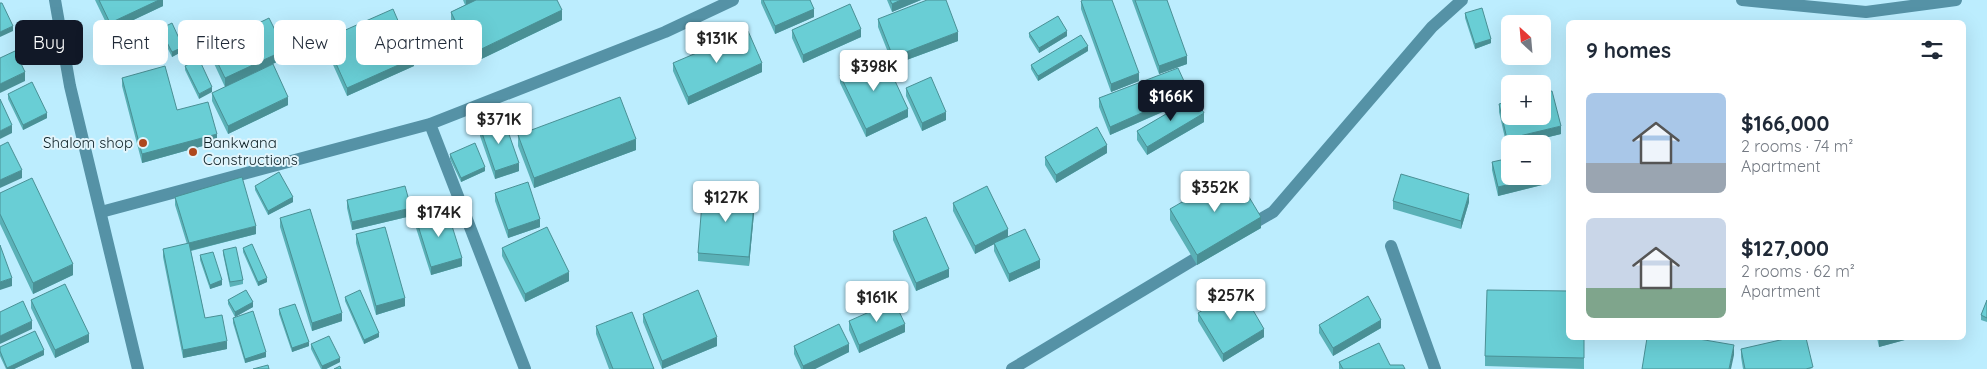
<!DOCTYPE html>
<meta charset="utf-8">
<style>
body{margin:0;font-family:Quicksand,sans-serif;background:#f2f2f3;color:#1f2937;height:100vh;display:flex;flex-direction:column;font-size:19px;white-space:nowrap}
*{box-sizing:border-box;margin:0}
p{font-size:16px;color:#747a83}
.icon{flex:none;width:28px;height:28px;fill:none;stroke:currentColor;stroke-width:2;stroke-linecap:round;stroke-linejoin:round}
.map{position:relative;flex:1;overflow:hidden}
.sheet{position:absolute;left:1566px;top:20px;width:400px;height:320px;display:flex;flex-direction:column;background:#fff;border-radius:8px;box-shadow:0 5px 20px #0002}
.sheet>*{flex:none}
.guide{position:absolute;left:15px;top:20px;width:475px;height:45px;display:flex;gap:10px}
.needle{width:32px;rotate:334deg}
.tools{position:absolute;left:1501px;top:15px;display:grid;gap:10px}
.tools a{display:grid;place-items:center;width:50px;height:50px;border-radius:8px;background:#fff;box-shadow:0 5px 20px #0002;font-size:25px}
.price{position:absolute;translate:-50% -42px;padding:0 11px;border-radius:5px;background:#fff;color:#222;font-size:16px;line-height:32px;filter:drop-shadow(0 1px 2px #0008)}
.price::after{content:'';position:absolute;left:50%;top:30px;width:15px;height:11px;margin-left:-8px;background:inherit;clip-path:polygon(0 0,100% 0,50% 100%)}
.price.selected{background:#111827;color:#fff}
ul{padding:0;list-style:none}
li{display:flex;align-items:center;gap:15px;height:125px;padding:0 20px}
li span{display:grid;place-items:center;flex:none;width:140px;height:100px;border-radius:8px;color:#555}
li>.icon{margin-inline-start:auto}
span .icon{width:60px;height:60px;fill:#fffc;stroke-width:1}
li b{font-size:21px}
h2{display:flex;justify-content:space-between;align-items:center;height:60px;padding:0 20px;font-size:21px}
.tag{padding:0 18px;border-radius:8px;background:#fff;box-shadow:0 5px 20px #0002;font-size:18px;line-height:45px}
.tag.selected{background:#111827;color:#fff}
.map>svg:first-child{display:block}
.lines{fill:none;stroke-linecap:round;stroke-linejoin:round}
.minor{stroke:#5592a6;stroke-width:12}
.tertiary{stroke:#5592a6;stroke-width:12}
.wall{fill:#5ab1b7}
.shaded-wall{fill:#4a9095}
.building{fill:#69ced5;stroke:#4a9095}
.poi-dot{fill:#ae481e;stroke:#e2f5fc;stroke-width:2}
.labels{text-anchor:middle;stroke-width:4;stroke-linejoin:round;paint-order:stroke}
.poi-label{font-size:15px;fill:#0e2127;stroke:#e2f5fc;text-anchor:end}
</style>
<div class="map">
<svg width="1987" height="369" viewBox="0 0 1987 369">
<rect width="100%" height="100%" fill="#bcedfe"/>
<g class="lines">
<!-- minor -->
<path class="minor" d="M1742,0l124,12 90,-12
M430,124l95,245
M101,212l329,-88 235,-92 68,-32
M1247,227l26,-15 159,-185 30,-27
M1391,246l44,123
M1012,369l196,-118"/>
<!-- tertiary -->
<path class="tertiary" d="M55,0l15,86 68,283"/>
</g>
<!-- wall -->
<path class="wall" d="M95,0h68v6l-53,25z
M463,0h94l5,20 -91,44 -20,-42v-10l14,-7z
M761,0h49l4,17 -39,17 -14,-31z
M887,0h34l-29,12z
M1132,0h35l20,64 -28,10z
M1081,1l58,80 -28,11 -30,-83z
M1465,13l26,30 -16,6 -10,-31z
M878,19l80,22 -65,24 -15,-38z
M160,29l23,22 -11,6 -12,-24z
M792,30l69,7 -58,26 -11,-25z
M1029,33l38,3 -28,17 -10,-16z
M325,39l89,27 -67,30 -22,-49z
M210,47l75,11 -60,29 -15,-32z
M1088,51l-50,30 -7,-12v-4z
M199,59v40l-14,-29v-4z
M673,63l89,9 -74,33 -15,-34z
M840,75l68,42 -42,20 -26,-54z
M122,78l55,32 40,32 -75,21 -20,-77z
M906,88l40,32 -24,11 -16,-35z
M212,93l76,12 -60,29 -16,-33z
M8,94l39,24 -24,12 -15,-31z
M1099,98l90,2 15,22 -57,33 -10,-15v-9l51,-30 -78,34 -11,-28z
M1499,104l62,30 -54,13 -8,-35z
M480,127l39,44 -24,8 -15,-43z
M518,135l118,15 -102,38 -16,-42z
M1107,153l-51,30 -11,-18v-8z
M450,154l35,17 -24,11 -11,-23z
M1492,162l54,22 -48,12 -6,-26z
M255,186l38,16 -25,13 -13,-25z
M0,193l73,82 -40,19 -33,-70z
M495,193l45,34 -32,11 -13,-37z
M175,197l81,37 -65,17 14,67 22,31 -44,9 -20,-101v-8l24,-5 -12,-39z
M347,200l64,16 -59,14 -5,-22z
M1393,201l76,1 -8,27 -68,-20z
M755,203l-6,63 -51,-5v-8z
M953,203l55,34 32,31 -31,14 -15,-31v-7l-19,10 -22,-43z
M1170,209l91,19 -64,37 -27,-45z
M280,218l62,103 -30,10 -32,-104z
M416,219l46,47 -31,9 -15,-47z
M893,231l56,46 -33,14 -23,-51z
M356,234l49,72 -29,9 -20,-72z
M243,248l24,34 -9,4 -15,-34z
M502,248l67,33 -44,21 -23,-46z
M223,250l20,30v4l-13,3 -7,-33z
M200,255l22,30 -12,4 -10,-29z
M345,297l34,40 -15,7 -19,-43z
M31,300l58,42 -34,16 -24,-50z
M228,300l25,7 -18,10 -7,-13z
M1987,300v22l-6,-2v-5z
M279,309l30,37 -17,6 -13,-38z
M1198,313l66,24 -41,25 -25,-41z
M643,314l74,32 -55,23 -19,-47z
M233,318l33,39 -21,6 -12,-40z
M849,321l56,11 -46,21 -10,-23z
M1319,325l62,3 -48,28 -14,-23z
M596,326l58,43h-45l-13,-35z
M1584,338v31l-99,-3v-10z
M1877,338h35l-33,9z
M311,344l29,18 -14,7h-5l-10,-20z
M794,346l55,6 -34,17h-14l-7,-15z
M0,347l44,8 -30,14h-8l-6,-13z
M1741,349l72,20h-70l-2,-12z
M1339,362l66,7h-66z"/>
<!-- shaded-wall -->
<path class="shaded-wall" d="M159,0h4v6l-53,25v-8z
M466,0h13l-13,6z
M901,0h20l-29,12v-8z
M814,9v8l-39,17v-8z
M562,10v10l-91,44v-10z
M13,26v5l-13,6v-5z
M861,29v8l-58,26v-8z
M1067,31v5l-28,17v-5z
M958,32v9l-65,24v-8z
M1491,39v4l-16,6v-5z
M1088,46v5l-50,30v-5z
M183,47v4l-11,6v-5z
M285,50v8l-60,29v-9z
M1187,56v8l-28,10v-8z
M414,58v8l-67,30v-8z
M762,63v9l-74,33v-8z
M25,72v9l-25,12v-9z
M1139,73v8l-28,11v-8z
M212,87v5l-13,7v-5z
M1189,92v8l-79,35v-8z
M288,97v8l-60,29v-8z
M908,109v8l-42,20v-8z
M946,112v8l-24,11v-8z
M47,113v5l-24,12v-5z
M1204,113v9l-57,33v-8z
M12,125v8l-12,6v-8z
M1561,126v8l-41,10h-10v2l-3,1v-8z
M217,134v8l-75,21v-9z
M636,139v11l-102,38v-10z
M1107,145v8l-51,30v-8z
M519,163v8l-24,8v-8z
M485,167v4l-24,11v-4z
M22,170v8l-22,10v-8z
M1546,176v8l-48,12v-9z
M755,194v9l-6,63v-9z
M1469,194v8l-8,27v-8z
M293,197v5l-25,13v-4z
M411,208v8l-59,14v-8z
M1261,217v11l-64,37v-10z
M540,219v8l-32,11v-8z
M256,226v8l-67,17v-8z
M1008,229v8l-33,17v-8z
M462,258v8l-31,9v-8z
M1040,260v8l-31,14v-8z
M73,264v11l-40,19v-11z
M949,269v8l-33,14v-8z
M569,272v9l-44,21v-8z
M12,278v8l-12,4v-8z
M267,278v4l-9,4v-4z
M222,280v5l-12,4v-4z
M405,298v8l-29,9v-9z
M253,302v5l-18,10v-5z
M342,313v8l-30,10v-8z
M1381,320v8l-48,28v-8z
M32,321v8l-32,15v-8z
M905,324v8l-46,21v-8z
M1264,329v8l-41,25v-8z
M379,333v4l-15,7v-4z
M89,334v8l-34,16v-8z
M717,337v9l-55,23v-8z
M1885,338h27l-33,9v-8z
M227,341v8l-44,9v-8z
M309,342v4l-17,6v-4z
M849,344v8l-34,17h-12v-3z
M1734,345v10l-3,14h-2z
M44,350v5l-30,14h-7v-1z
M266,352v5l-21,6v-4z
M340,358v4l-14,7h-4v-3z"/>
<!-- building -->
<path class="building" d="M99,0h60l-49,23z
M476,0h81l5,10 -91,44 -20,-42z
M763,0h47l4,9 -39,17z
M890,0h11l-9,4z
M927,0h19l12,32 -65,25 -15,-38z
M1083,0h29l27,73 -28,11 -30,-83z
M1135,0h32l20,56 -28,10z
M0,3h2l11,23 -13,6z
M850,4l11,25 -58,26 -11,-25z
M1482,8l9,31 -16,5 -10,-31z
M393,9l21,49 -67,30 -22,-49z
M1058,16l9,15 -28,17 -10,-15z
M269,18l16,32 -60,28 -15,-31z
M172,23l11,24 -11,5 -12,-23z
M748,31l14,32 -74,34 -15,-34z
M1081,35l7,11 -50,30 -7,-11z
M15,51l10,21 -25,12v-26z
M883,55l25,54 -42,20 -26,-54z
M199,59l13,28 -13,7 -14,-28z
M273,64l15,33 -60,29 -16,-33z
M165,66l12,44 31,-8 9,32 -75,20 -20,-76z
M1178,68l11,24 -79,35 -11,-29z
M931,77l15,35 -24,11 -16,-35z
M32,82l15,31 -24,12 -15,-31z
M1552,91l9,35 -54,13 -8,-35 11,-3v15h32v-23z
M620,97l16,42 -102,39 -16,-43z
M1195,97l9,16 -57,34 -10,-16z
M0,99l12,26 -12,6z
M504,120l15,43 -24,8 -15,-44z
M1097,127l10,18 -51,30 -11,-18z
M8,142l14,28 -22,10v-34z
M475,143l10,24 -24,11 -11,-24z
M1510,158v18h32v-13l4,13 -48,11 -6,-25z
M279,172l14,25 -25,14 -13,-25z
M1234,172l27,45 -64,38 -27,-46z
M1401,174l68,20 -8,27 -68,-20z
M242,177l14,49 -67,17 16,75 17,-3 5,26 -44,9 -20,-101 26,-6 -14,-46z
M32,178l41,86 -40,19 -33,-69v-21z
M528,182l12,37 -32,11 -13,-37z
M405,186l6,22 -59,14 -5,-22z
M987,186l21,43 -33,17 -22,-43z
M703,190l52,4 -6,63 -51,-4z
M310,209l32,104 -30,10 -32,-105z
M447,210l15,48 -31,9 -15,-48z
M926,217l23,52 -33,14 -23,-52z
M385,227l20,71 -29,8 -20,-72z
M547,227l22,45 -44,22 -23,-46z
M1025,229l15,31 -31,14 -15,-31z
M252,244l15,34 -9,4 -15,-34z
M0,245l12,33 -12,4z
M236,247l7,33 -13,2 -7,-32z
M213,252l9,28 -12,5 -10,-30z
M65,284l24,50 -34,16 -24,-50z
M1240,288l24,41 -41,25 -25,-41z
M246,290l7,12 -18,10 -7,-12z
M360,290l19,43 -15,7 -19,-43z
M698,290l19,47 -55,24 -19,-47z
M1487,290l82,1v47h15v20l-99,-2z
M1368,296l13,24 -48,28 -14,-23z
M1987,300v18l-6,-3z
M23,301l9,20 -32,15v-24z
M894,301l11,23 -46,21 -10,-24z
M295,304l14,38 -17,6 -13,-39z
M253,311l13,41 -21,7 -12,-41z
M632,312l22,57h-41l-17,-43z
M839,324l10,20 -46,22 -9,-20z
M35,331l9,19 -37,18 -7,-17v-4z
M329,336l11,22 -18,8 -11,-22z
M1647,338h46l41,7 -5,24h-87z
M1789,338h17l7,29 -7,2h-61l-4,-20z
M1379,343l11,22h13l2,4h-62l-4,-7z
M268,365l1,4h-16z
M340,366l1,3h-7z"/>
<!-- markers -->
<g class="poi-dot">
<circle cx="143" cy="143" r="5"/>
<circle cx="193" cy="152" r="5"/>
</g>
<g class="labels">
<!-- poi labels -->
<g class="poi-label">
<text x="133" y="148">Shalom shop</text>
<text x="203" y="148" text-anchor="start">Bankwana<tspan x="203" dy="17">Constructions</tspan></text>
</g>
</g>
</svg>
<div class="tools">
<a><svg class="needle" viewBox="-14 -14 28 28"><path d="M0-13l5 13h-10z" fill="#e53935"/><path d="M0 13l5-13h-10z" fill="#747a83"/></svg></a>
<a>+</a>
<a>−</a>
</div>
<b class="price" style="left:717px;top:64px">$131K</b>
<b class="price" style="left:874px;top:92px">$398K</b>
<b class="price selected" style="left:1171px;top:122px">$166K</b>
<b class="price" style="left:499px;top:145px">$371K</b>
<b class="price" style="left:1215px;top:213px">$352K</b>
<b class="price" style="left:726px;top:223px">$127K</b>
<b class="price" style="left:439px;top:238px">$174K</b>
<b class="price" style="left:1231px;top:321px">$257K</b>
<b class="price" style="left:877px;top:323px">$161K</b>
<div class="guide">
<a class="tag selected">Buy</a>
<a class="tag">Rent</a>
<a class="tag">Filters</a>
<a class="tag">New</a>
<a class="tag">Apartment</a>
</div>
<section class="sheet">
<h2>9 homes<svg class="icon" aria-label="filters" viewBox="0 0 24 24"><path d="M4 7h16M4 17h16"/><circle cx="9" cy="7" r="2"/><circle cx="15" cy="17" r="2"/></svg></h2>
<ul>
<li><span style="background:linear-gradient(#a9c7e8 70%,#9aa5b1 0)"><svg class="icon" aria-label="home" viewBox="0 0 24 24"><path d="M3 11l9-7 9 7M6 9v11h12V9"/></svg></span><div><b>$166,000</b><p>2 rooms · 74 m²</p><p>Apartment</p></div></li>
<li><span style="background:linear-gradient(#c9d6e8 70%,#7fa58c 0)"><svg class="icon" aria-label="home" viewBox="0 0 24 24"><path d="M3 11l9-7 9 7M6 9v11h12V9"/></svg></span><div><b>$127,000</b><p>2 rooms · 62 m²</p><p>Apartment</p></div></li>
</ul>
</section>
</div>
